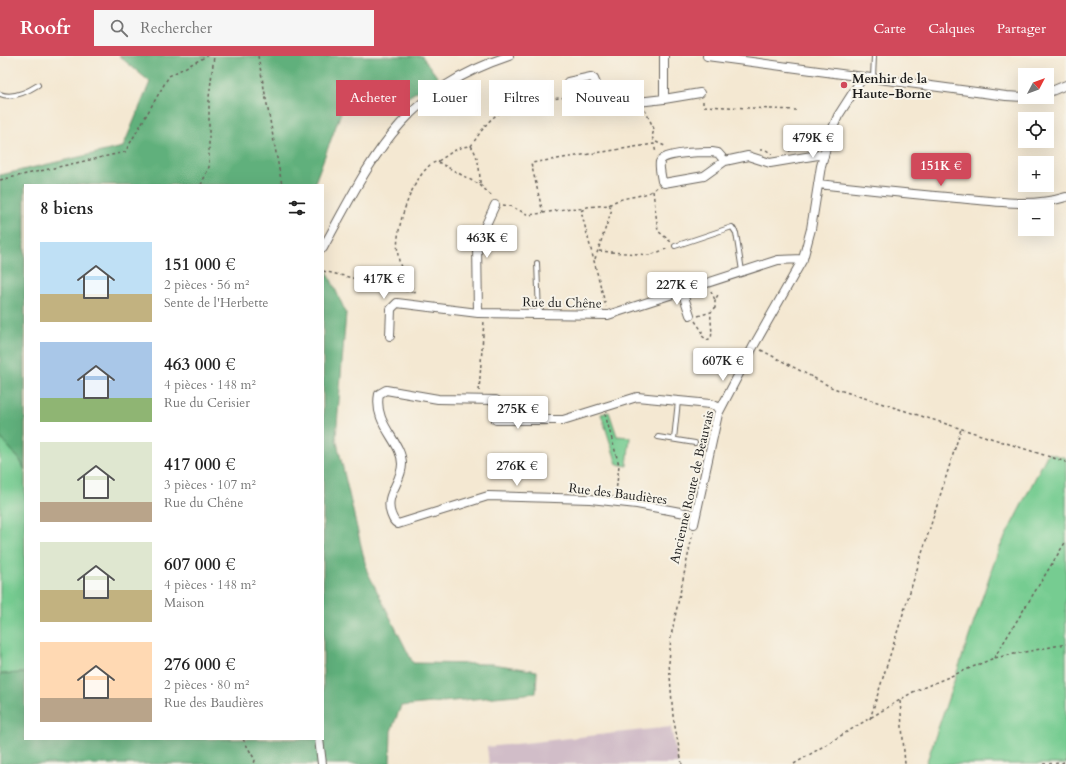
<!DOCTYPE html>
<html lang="fr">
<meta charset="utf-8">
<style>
body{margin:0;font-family:Cardo,serif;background:#f6f6f6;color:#222;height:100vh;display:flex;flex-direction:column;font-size:15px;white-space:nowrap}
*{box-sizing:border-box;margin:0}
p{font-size:13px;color:#767676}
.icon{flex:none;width:22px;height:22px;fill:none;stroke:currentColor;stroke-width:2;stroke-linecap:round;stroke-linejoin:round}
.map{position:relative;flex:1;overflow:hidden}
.sheet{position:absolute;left:24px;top:128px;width:300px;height:556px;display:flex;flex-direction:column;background:#fff;border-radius:0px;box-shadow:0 4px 16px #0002}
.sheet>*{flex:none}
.hud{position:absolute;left:336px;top:24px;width:380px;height:36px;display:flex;gap:8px}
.needle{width:26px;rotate:49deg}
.fabs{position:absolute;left:1018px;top:12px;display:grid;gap:8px}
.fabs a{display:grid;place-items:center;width:36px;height:36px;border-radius:0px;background:#fff;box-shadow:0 4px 16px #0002;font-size:20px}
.price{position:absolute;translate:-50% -34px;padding:0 9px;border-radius:4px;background:#fff;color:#222;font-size:13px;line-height:26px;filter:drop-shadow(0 1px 2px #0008)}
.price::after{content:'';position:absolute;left:50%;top:24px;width:12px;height:9px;margin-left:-6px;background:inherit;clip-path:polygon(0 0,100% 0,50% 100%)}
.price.active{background:#d1495b;color:#fff}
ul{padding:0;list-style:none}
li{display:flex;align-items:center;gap:12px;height:100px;padding:0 16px}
li span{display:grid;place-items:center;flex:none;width:112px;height:80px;border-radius:0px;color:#555}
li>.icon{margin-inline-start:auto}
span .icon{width:48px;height:48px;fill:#fffc;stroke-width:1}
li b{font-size:17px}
h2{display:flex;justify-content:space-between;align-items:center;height:48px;padding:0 16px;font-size:17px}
.chip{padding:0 14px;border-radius:0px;background:#fff;box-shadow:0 4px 16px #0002;font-size:14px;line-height:36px}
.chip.active{background:#d1495b;color:#fff}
header{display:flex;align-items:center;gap:24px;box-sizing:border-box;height:56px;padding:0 20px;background:#d1495b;color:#fff}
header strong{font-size:19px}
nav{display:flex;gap:22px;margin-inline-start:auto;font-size:14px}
.search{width:280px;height:36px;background:#f6f6f6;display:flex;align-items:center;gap:10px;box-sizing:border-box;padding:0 14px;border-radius:0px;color:#767676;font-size:15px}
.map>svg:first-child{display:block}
.industrial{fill:#d1bdc8}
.green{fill:#76cc91;stroke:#497456}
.forest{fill:#60b07b;stroke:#3e664c}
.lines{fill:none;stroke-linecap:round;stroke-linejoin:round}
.lane-casing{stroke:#68635c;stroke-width:6}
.street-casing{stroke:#68635c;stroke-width:10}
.path{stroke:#68635c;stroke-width:1.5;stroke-dasharray:3 3;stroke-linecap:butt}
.lane{stroke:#fff;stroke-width:4}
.street{stroke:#fff;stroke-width:8}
.poi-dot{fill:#d1495b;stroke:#f7f3e8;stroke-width:1.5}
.labels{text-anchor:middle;stroke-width:4;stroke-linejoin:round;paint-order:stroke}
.poi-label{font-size:13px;font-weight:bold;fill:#1c1c1c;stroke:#f7f3e8;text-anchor:start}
.street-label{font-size:13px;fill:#1c1c1c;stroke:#f7f3e8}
</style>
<header>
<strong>Roofr</strong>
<div class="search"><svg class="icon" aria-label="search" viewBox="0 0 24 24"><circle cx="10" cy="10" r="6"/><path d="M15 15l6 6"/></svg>Rechercher</div>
<nav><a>Carte</a><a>Calques</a><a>Partager</a></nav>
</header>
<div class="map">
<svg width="1066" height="708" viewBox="0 0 1066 708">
<rect width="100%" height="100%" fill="#f7f3e8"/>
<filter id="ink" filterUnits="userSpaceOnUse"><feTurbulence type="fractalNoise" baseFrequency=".025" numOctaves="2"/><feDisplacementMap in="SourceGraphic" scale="8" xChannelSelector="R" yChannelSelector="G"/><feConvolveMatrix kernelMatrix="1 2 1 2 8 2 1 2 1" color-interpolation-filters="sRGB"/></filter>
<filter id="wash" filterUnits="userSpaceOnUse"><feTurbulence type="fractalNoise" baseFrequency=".012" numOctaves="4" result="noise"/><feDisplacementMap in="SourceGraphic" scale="16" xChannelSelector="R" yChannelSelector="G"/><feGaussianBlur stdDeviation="0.9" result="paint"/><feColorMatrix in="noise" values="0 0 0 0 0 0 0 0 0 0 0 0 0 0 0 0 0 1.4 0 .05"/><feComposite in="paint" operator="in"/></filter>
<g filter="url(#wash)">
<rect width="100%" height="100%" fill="#f4e8d2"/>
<!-- industrial -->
<path class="industrial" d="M671,671l7,37h-189l-2,-17z"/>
<!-- green -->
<path class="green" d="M609,356l8,24 13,1 -3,29 -10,-2 -16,-50z
M0,381l20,23 5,10v203l-25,1z
M1048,397l18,5v306h-140l72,-213z"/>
<!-- forest -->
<path class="forest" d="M119,0h303l16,22 -44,28 -46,-12 -34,91h-289v285l-5,-10 -20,-23v-262l123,-28 27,-65z
M323,206l23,51 -10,125 31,133 46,92 80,1 44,7 -1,22 -135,13 -10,25 -1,33h-390v-90l25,-1v66h298z"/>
</g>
<g filter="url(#ink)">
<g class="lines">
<defs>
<path id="lane" d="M873,22l1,-22
M0,38c12,5 27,-2 38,-9
M675,190l57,-19 4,6 6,38
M537,207l2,51
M658,381l37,6
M674,383l4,-38"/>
<path id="street" d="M707,0l299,40 19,1
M568,26l23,-5 3,2 6,14 38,9 26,-3v-43
M1047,37l19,-8
M664,43l36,-6
M725,105l-21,15 -40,7 -2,-2c-1,-6 -3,-14 -2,-19 3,-10 43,-10 52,-10l6,1 7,8 23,-5 22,7 48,-8 6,1
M818,128c46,5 93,10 139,14 36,3 74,10 109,-1
M323,192c51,-93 78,-156 186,-192
M682,235l8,24
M478,257l-1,-69 18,-39
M390,280l1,-27 6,-6 81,10 130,2 170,-55 25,-1
M696,459l-59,-11 -47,-5 -102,-3 -90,28c-4,-2 -5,-5 -7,-10 -7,-20 11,-31 11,-50 0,-23 -29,-39 -23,-70l7,-4 52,9 58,1v20h67l74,-23 73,7 11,4
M694,468l24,-110 35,-67 50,-88 8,-30 10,-63 8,-29 9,-21 25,-39
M319,683l3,25"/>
</defs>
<!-- lane casing -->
<use href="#lane" class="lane-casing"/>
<!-- street casing -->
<use href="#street" class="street-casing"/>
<!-- path -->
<path class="path" d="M258,0l24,129
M703,45v5l93,4
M645,54l9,19 -2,8 2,4 13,6
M471,90c7,-10 14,-22 23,-29 21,-17 71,-19 98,-23
M760,94h6l6,4
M789,95c9,-5 19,-3 30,-9
M438,106l42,23 13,12
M0,124l125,-28 44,-76 38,-20
M201,129l8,-18v-70l5,-41
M653,135l5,40 13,11
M503,149l7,1 19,9 14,-2 -12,-50 123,-19 2,9
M609,149c15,-11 34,-5 48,-18
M543,157l28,-5 12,1
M599,195l51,4 19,-7
M595,203l17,-50 -3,-4 -22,2 -6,4 25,96
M323,215l93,22
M711,235l4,9
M416,237c-9,-12 -16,-23 -18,-38 -4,-24 12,-71 30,-88 3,-4 6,-4 10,-6 11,-6 19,-15 33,-15 8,10 9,27 9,39
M698,260l13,-4 4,-4v-8l4,-7
M695,265l7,10 -1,4 6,5 4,-2c2,-8 -1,-17 0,-26
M761,294l72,38 233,74
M479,335l5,-70
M605,358l14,51 -3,28
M994,602l72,-117
M900,645l5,63
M870,663l91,-290
M243,683l12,21 -1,4
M682,708l-9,-48 -4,-53 2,-27 22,-104
M794,708l119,-72 81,-34 72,-14
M1043,708l23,-1
M1062,708l4,-6"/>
<!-- lane -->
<use href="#lane" class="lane"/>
<!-- street -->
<use href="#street" class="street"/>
</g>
</g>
<!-- markers -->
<circle class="poi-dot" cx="844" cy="29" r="4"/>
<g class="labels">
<!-- poi labels -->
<g class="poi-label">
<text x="852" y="27">Menhir de la<tspan x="852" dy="15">Haute-Borne</tspan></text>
</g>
<!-- street labels -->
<g class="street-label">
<text transform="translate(562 246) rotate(1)" y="5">Rue du Chêne</text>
<text transform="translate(691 431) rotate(-77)" y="5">Ancienne Route de Beauvais</text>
<text transform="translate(618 437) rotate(7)" y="5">Rue des Baudières</text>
</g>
</g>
</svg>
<div class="fabs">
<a><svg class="needle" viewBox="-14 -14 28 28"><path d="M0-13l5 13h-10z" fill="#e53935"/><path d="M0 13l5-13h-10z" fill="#767676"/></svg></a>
<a><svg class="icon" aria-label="locate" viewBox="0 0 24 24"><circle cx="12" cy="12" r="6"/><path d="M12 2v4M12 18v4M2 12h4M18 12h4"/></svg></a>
<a>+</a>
<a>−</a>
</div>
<b class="price" style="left:813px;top:103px">479K €</b>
<b class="price active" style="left:941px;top:131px">151K €</b>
<b class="price" style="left:487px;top:203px">463K €</b>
<b class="price" style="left:384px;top:244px">417K €</b>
<b class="price" style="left:677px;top:250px">227K €</b>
<b class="price" style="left:723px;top:326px">607K €</b>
<b class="price" style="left:518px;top:374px">275K €</b>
<b class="price" style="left:517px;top:431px">276K €</b>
<div class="hud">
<a class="chip active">Acheter</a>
<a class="chip">Louer</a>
<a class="chip">Filtres</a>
<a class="chip">Nouveau</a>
</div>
<section class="sheet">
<h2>8 biens<svg class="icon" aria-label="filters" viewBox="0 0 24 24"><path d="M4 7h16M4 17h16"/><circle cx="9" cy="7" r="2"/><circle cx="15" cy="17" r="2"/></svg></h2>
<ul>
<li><span style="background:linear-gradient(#bfe0f5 65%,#c2b280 0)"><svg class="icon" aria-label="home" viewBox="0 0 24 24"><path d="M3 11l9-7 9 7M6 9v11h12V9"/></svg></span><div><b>151 000 €</b><p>2 pièces · 56 m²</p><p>Sente de l'Herbette</p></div></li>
<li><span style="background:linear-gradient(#a9c7e8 70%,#8fb573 0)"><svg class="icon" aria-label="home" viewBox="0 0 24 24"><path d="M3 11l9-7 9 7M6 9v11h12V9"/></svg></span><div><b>463 000 €</b><p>4 pièces · 148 m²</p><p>Rue du Cerisier</p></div></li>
<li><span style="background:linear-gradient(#dfe7d0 75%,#b9a48a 0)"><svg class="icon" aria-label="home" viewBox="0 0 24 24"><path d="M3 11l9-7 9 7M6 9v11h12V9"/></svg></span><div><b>417 000 €</b><p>3 pièces · 107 m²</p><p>Rue du Chêne</p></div></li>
<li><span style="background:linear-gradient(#dfe7d0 60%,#c2b280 0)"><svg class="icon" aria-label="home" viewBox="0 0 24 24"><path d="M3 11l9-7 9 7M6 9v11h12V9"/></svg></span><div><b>607 000 €</b><p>4 pièces · 148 m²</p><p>Maison</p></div></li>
<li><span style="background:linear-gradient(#ffd9b3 70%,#b9a48a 0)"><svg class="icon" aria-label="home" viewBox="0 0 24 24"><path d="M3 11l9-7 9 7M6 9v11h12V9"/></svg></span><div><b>276 000 €</b><p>2 pièces · 80 m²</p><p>Rue des Baudières</p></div></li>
</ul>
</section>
</div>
